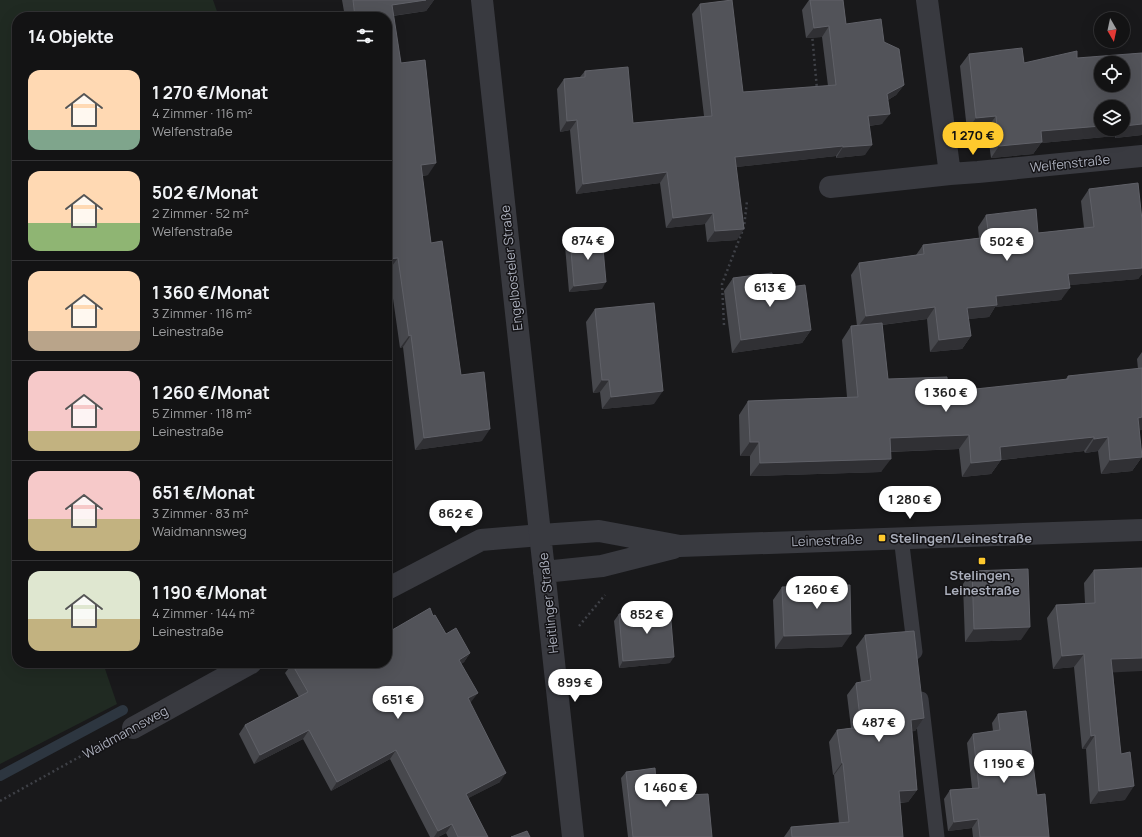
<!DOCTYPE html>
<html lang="de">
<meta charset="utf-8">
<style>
body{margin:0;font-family:Manrope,sans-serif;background:#202022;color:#f1f3f6;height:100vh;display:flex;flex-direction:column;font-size:15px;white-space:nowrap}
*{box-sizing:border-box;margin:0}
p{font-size:13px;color:#9d9ea0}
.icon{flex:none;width:22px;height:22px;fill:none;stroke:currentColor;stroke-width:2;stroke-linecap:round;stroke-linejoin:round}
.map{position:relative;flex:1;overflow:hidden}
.panel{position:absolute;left:12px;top:12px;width:380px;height:656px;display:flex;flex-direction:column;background:#131314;border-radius:16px;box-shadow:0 4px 16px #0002,0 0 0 1px #323234}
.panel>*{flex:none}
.needle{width:26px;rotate:171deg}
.fabs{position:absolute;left:1094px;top:12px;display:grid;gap:8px}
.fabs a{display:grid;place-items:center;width:36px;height:36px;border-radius:50%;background:#131314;box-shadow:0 4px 16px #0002,0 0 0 1px #323234;font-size:20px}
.price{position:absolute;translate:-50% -34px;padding:0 9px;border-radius:14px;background:#fff;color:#222;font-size:13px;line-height:26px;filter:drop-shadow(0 1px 2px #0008)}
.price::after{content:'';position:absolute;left:50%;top:24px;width:12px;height:9px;margin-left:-6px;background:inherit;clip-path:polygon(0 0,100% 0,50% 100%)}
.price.active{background:#fec92d;color:#111}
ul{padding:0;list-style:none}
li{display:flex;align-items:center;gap:12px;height:100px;padding:0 16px}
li+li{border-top:1px solid #323234}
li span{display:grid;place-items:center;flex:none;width:112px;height:80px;border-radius:12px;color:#555}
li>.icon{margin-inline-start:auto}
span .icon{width:48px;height:48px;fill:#fffc;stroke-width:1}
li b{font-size:17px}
h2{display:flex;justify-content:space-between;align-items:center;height:48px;padding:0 16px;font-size:17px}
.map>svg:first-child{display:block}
.green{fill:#202a22}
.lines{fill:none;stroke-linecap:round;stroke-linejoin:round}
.stream{stroke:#2d3640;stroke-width:10}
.path{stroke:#3f4147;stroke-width:2.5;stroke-dasharray:2 3;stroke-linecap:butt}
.service{stroke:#393a40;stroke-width:15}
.minor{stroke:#393a40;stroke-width:22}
.tertiary{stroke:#393a40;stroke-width:22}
.wall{fill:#47484d;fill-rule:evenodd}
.shaded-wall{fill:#303034}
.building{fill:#525359;stroke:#606168;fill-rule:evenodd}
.poi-dot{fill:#fec92d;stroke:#141316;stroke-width:1.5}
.labels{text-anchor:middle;stroke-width:3;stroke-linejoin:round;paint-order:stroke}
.street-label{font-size:13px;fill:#aaaebb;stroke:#141316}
.poi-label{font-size:13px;font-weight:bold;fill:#aaaebb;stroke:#141316;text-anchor:start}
</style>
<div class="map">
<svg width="1142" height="837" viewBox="0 0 1142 837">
<rect width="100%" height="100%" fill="#19191b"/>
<!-- green -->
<path class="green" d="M0,0h213l6,17h-202v646h86l14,41 -117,60z"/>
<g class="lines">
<!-- stream -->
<path class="stream" d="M0,776l123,-66"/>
<!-- path -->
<path class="path" d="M812,34l5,55
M724,325l-2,-41 22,-57 3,-26
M579,626l26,-31
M0,801l108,-60"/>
<!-- service -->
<path class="service" d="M901,537l14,115
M921,699l16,138"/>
<!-- minor -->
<path class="minor" d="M927,0l23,174 28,-2 164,-16
M830,187l120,-13
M387,589l94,-49 60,-5
M133,728l118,-65"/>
<!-- tertiary -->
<path class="tertiary" d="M482,0l91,837
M541,535l58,-4 81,15 462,-16
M544,572l58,-6 71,-18"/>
</g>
<!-- wall -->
<path class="wall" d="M342,0h92l-8,11 -33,5 8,47 27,112 -6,1 9,67 30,132 21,66 -67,9 -12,-103 -3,1 -11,-78h-2v-253h-42z
M809,0h34l3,24 38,18 20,43 -8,10 -8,5 -6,24 -13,2 -4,29 -29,3v-2l-100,11 1,73 -30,2 -2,-18 -39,4 -6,-45 -84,11 -6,-64 -10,2 -3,-43 7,-10 16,-2 5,-6 48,52 71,-7 -12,-102 8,-10 43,88 85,-6 -6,-49 -16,1 -4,-28z
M1142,53v82l-27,3v-2l-74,7 -8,11 -42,4 -4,-30 -20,2 -7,-64 9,-12 55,9zM1123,107v22h-22z
M1089,189l53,31v54l-4,5 -69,6 -8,15 -66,7 -6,10 -21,2 3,17 -9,13 -32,3 -3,-33 -45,6 6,54 60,13 117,-12 3,-4 70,-7 -1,-10 5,-7v78h-3l3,27 -10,14 -31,3 -3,-23 -13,2 -1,-2 -83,9 -10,14 -29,3 -3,-28 -69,3 -9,20 -131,4v-20h-10l-1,-41 9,-14 99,-4 -5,-57 9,-14h6l-6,-51 8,-12 57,-8 7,-10 56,-7 -1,-11 8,-12 52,18 46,-5 -3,-27z
M570,239l32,50 -33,3 -4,-46z
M733,278l78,52 -9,13 -70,10 -8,-62z
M595,309l59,95 -52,5 -2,-17 -7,1 -7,-71z
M1094,570l19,102 12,128 -35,4 -4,-55h-4l-8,-82 -21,2 -6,-51 9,-13 29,-2 -1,-20z
M972,571l49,69 -56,2 -2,-58z
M782,587l60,60 -67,2 -2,-49z
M619,614l51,49 -51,5 -5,-47z
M433,616l13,18 24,19 -6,9 -3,2 10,38h-1l30,80 -32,16 20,39h-40l-2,-4 -8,4h-8l-40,-78 -59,32 -28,-52 -49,25 -15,-30 6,-9 54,-28 -14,-24 7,-9 95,-1z
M865,635l59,83 -9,13h-3l5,59 -9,12 -8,1 3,34h-119l7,-10 48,-4 -5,-48h-1l-4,-33 8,-12 14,-2 -4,-33 9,-12 5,-1 -5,-35z
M998,714l39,81 12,42h-76l-1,-9 -24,3 -4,-32 6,-9 22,-2 -5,-45 6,-9 20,-3 -1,-8z
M626,772l30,10 31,13 25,42h-84l-7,-59z"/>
<!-- shaded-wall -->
<path class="shaded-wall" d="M426,0h8l-8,11 -43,6 9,-12z
M829,26l-7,11 -16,1 8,-10z
M904,85l-8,10 -16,10 7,-11z
M890,114l-8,10 -21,3 7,-11z
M996,116l-9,12 -20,2 9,-12z
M577,120l-7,10 -10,2 7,-11z
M1142,124v11l-27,3 7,-9h1l1,-3z
M1101,126v3h19l-5,7 -74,7 -8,11 -42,4 8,-12 42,-15z
M872,145l-7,10 -29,3 7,-11z
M843,146l-7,10 -109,12 8,-11z
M436,163l-8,12 -16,2 9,-12z
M667,172l-7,11 -84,11 7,-10z
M713,213l-8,11 -39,4 7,-10z
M744,229l-7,11 -30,2 8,-11z
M398,258l-9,12h-2v-11z
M1142,268v6l-4,5 -78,7 8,-12z
M606,282l-4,7 -33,3 5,-6z
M1070,288l-9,12 -66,7 -6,10 -30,3 8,-12 29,-12z
M935,307l-8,12 -70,9 9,-12z
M811,330l-9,13 -70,10 9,-13z
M411,335l-8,12 -3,1 9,-12z
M971,336l-9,13 -32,3 9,-12z
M602,380h7l-9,12 -7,1z
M663,391l-9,13 -52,5 9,-12z
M1142,417v13l-14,2 10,-14z
M490,429l-8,12 -67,9 9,-12z
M969,435l-10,14 -79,3 10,-14z
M1094,437l-10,14 -94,10 10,-14z
M1108,437l-10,14 -13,2 9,-14z
M750,442h9l-9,14h-10z
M1142,457l-10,14 -31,3 9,-14z
M891,459l-10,13 -131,4 10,-13z
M1001,460l-10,14 -29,3 9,-14z
M1030,627l-9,13 -56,2 9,-13z
M851,634l-9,13 -67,2 9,-13z
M470,653l-6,9 -11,7 6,-9z
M1084,654l-10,13 -21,2 9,-13z
M674,657l-4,6 -51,5 4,-7z
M1142,658v13l-40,2 9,-14z
M478,693l-7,9 -9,5 6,-9z
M924,718l-9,13 -12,2 8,-13z
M309,730l-6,9 -49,25 6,-9z
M1095,735l-9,14h-4l9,-13z
M396,750l-6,9 -59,32 6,-9z
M842,763h1l-9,12h-1z
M506,773l-6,9 -41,21 7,-9z
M1134,786l-9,14 -35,4 9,-13z
M917,790l-9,12 -18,1 9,-12z
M978,819l-6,9 -24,3 6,-9z
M452,824l-6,9 -8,4h-4l4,-6z"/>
<!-- building -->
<path class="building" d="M353,0h73l-34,5 9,58 24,-3 11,103 -15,2 10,78 11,-2 19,134 23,-3 6,57 -66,9 -13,-103 -2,1 -11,-78 -11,1v-97h3l-3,-23v-122h-32z
M732,0l11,92 93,-7 -7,-59 -15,2 -4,-28h33l3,24 35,-5 3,23 15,7 5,36 -17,9 3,20 -22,2 4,29 -29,2v-1l-108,11 9,72 -29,2 -2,-18 -40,5 -6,-46 -84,12 -6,-64 -10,1 -3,-42 21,-2v-6l43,-4 5,56 79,-7 -12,-112z
M1022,48l2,15 53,-12v7l65,-5v71l-18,2 -1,-2v-17h-22v19l-60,5 1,11 -43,4 -3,-30 -20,2 -7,-64zM1101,63h22v22h-22z
M1138,183l4,37v48l-74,6 2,14 -74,8 1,9 -30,3 4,28 -32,4 -4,-33 -69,9 -7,-53 65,-9 -1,-9 66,-8 -3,-22 50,-6 2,24 56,-6 -5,-38z
M602,237l4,45 -32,4 -4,-47z
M772,273l2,16 31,-4 6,45 -70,10 -8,-62z
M654,303l9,88 -52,6 -2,-17h-7l-7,-71z
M882,323l6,56 59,-2 1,15 120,-13v-3l74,-8v49l-4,1 4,39 -32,3 -2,-23 -14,2v-2l-94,10 1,13 -30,3 -2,-28 -79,3 1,21 -131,4 -1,-21h-9l-2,-41 110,-4 -7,-71z
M1142,568v90l-31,1 10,95 9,-2 4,34 -35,5 -4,-56 -4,1 -7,-82 -22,2 -6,-51 39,-2 -1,-33z
M1028,569l2,58 -56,2 -2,-58z
M850,585l1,49 -67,2 -2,-49z
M430,608l3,8 2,-1 11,19 10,-6 14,25 -11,7 19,33 -10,5 38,75 -40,21 22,43h-30l-6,-13 -14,7 -42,-81 -59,32 -28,-52 -49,25 -15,-30 63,-33 -16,-28 2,-1h93v-30z
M670,609l4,48 -51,4 -4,-47z
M914,631l10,87 -13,2 6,70 -18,1 4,46h-111l-1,-10 58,-5 -6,-59h-1l-5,-33 24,-3 -5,-44 15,-3 -6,-45z
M1026,711l11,84 8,-1 4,43h-69l-2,-18 -24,3 -4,-32 29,-2 -6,-54 27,-4 -2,-16z
M655,768l1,14 29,-4 2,17 21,-1 4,43h-79l-7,-65z
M527,831l3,6h-19z"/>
<!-- markers -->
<g class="poi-dot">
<rect x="878" y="534" width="8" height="8" rx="2"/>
<rect x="978" y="557" width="8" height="8" rx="2"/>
</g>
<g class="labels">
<!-- street labels -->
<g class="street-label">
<text transform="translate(1070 163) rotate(-6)" y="5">Welfenstraße</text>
<text transform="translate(511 268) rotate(-96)" y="5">Engelbosteler Straße</text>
<text transform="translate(827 540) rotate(-2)" y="5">Leinestraße</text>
<text transform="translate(548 603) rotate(-96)" y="5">Heitlinger Straße</text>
<text transform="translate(125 732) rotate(-29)" y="5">Waidmannsweg</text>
</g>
<!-- poi labels -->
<g class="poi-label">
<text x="890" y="543">Stelingen/Leinestraße</text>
<text x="982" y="580" text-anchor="middle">Stelingen,<tspan x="982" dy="15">Leinestraße</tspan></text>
</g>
</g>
</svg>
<div class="fabs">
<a><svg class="needle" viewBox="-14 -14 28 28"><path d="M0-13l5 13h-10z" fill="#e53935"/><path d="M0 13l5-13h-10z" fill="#9d9ea0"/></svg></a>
<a><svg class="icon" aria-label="locate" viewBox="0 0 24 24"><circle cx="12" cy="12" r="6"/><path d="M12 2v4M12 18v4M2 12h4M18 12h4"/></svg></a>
<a><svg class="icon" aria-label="layers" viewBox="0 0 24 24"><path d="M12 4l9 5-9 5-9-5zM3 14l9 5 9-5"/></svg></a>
</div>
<b class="price active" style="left:973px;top:156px">1 270 €</b>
<b class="price" style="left:588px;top:261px">874 €</b>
<b class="price" style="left:1007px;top:262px">502 €</b>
<b class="price" style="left:770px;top:308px">613 €</b>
<b class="price" style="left:946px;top:413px">1 360 €</b>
<b class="price" style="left:910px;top:520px">1 280 €</b>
<b class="price" style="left:456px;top:534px">862 €</b>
<b class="price" style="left:817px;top:610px">1 260 €</b>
<b class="price" style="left:647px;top:635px">852 €</b>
<b class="price" style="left:575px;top:703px">899 €</b>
<b class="price" style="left:398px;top:720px">651 €</b>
<b class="price" style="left:879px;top:743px">487 €</b>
<b class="price" style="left:1004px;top:784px">1 190 €</b>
<b class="price" style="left:666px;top:808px">1 460 €</b>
<section class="panel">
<h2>14 Objekte<svg class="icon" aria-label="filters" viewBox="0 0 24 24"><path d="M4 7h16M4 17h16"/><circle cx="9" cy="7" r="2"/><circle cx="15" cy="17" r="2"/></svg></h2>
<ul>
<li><span style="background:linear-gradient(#ffd9b3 75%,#7fa58c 0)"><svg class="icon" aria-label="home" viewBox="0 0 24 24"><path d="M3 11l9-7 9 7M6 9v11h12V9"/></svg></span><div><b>1 270 €/Monat</b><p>4 Zimmer · 116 m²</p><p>Welfenstraße</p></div></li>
<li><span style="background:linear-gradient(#ffd9b3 65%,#8fb573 0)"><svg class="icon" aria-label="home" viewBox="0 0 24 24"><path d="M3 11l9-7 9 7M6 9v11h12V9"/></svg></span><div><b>502 €/Monat</b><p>2 Zimmer · 52 m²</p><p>Welfenstraße</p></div></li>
<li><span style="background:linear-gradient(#ffd9b3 75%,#b9a48a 0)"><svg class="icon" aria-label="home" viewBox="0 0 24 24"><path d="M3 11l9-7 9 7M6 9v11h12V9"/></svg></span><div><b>1 360 €/Monat</b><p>3 Zimmer · 116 m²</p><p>Leinestraße</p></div></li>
<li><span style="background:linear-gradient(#f6c9c9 75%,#c2b280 0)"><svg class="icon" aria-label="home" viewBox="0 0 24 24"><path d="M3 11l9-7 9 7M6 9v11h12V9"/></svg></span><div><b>1 260 €/Monat</b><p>5 Zimmer · 118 m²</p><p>Leinestraße</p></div></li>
<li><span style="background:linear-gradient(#f6c9c9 60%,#c2b280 0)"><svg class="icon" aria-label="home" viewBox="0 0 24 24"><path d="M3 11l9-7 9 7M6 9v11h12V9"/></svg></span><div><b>651 €/Monat</b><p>3 Zimmer · 83 m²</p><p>Waidmannsweg</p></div></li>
<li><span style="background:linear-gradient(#dfe7d0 60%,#c2b280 0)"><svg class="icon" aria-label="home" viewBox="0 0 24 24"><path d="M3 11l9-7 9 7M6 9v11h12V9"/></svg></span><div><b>1 190 €/Monat</b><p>4 Zimmer · 144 m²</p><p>Leinestraße</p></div></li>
</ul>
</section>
</div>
